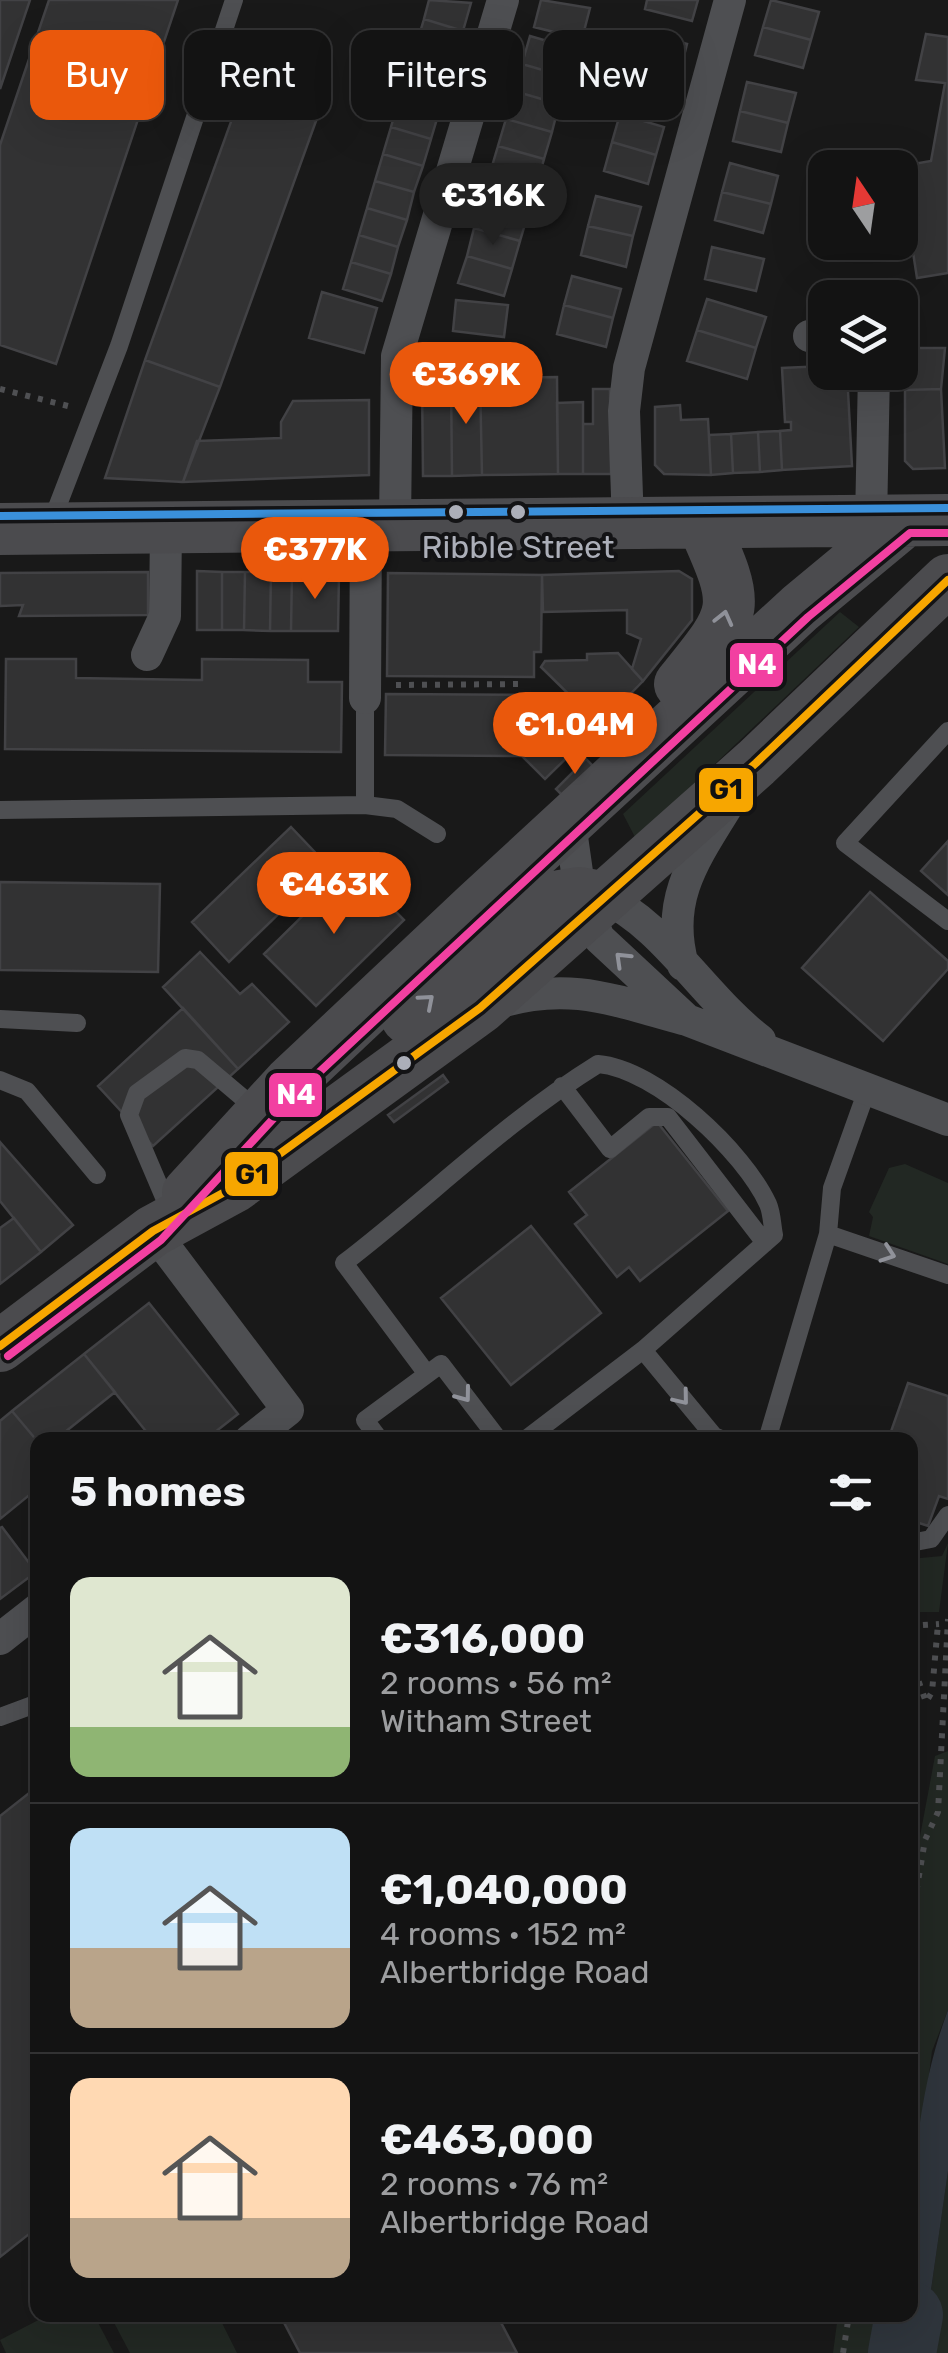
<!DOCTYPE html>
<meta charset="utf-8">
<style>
body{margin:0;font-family:Rubik,sans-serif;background:#202021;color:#f1f3f6;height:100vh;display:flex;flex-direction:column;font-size:38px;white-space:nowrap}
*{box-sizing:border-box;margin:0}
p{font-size:32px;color:#9d9ea0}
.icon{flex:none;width:55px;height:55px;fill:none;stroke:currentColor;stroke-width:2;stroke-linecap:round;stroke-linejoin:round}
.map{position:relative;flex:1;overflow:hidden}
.panel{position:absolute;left:30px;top:1432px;width:888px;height:890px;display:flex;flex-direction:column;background:#131313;border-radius:20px;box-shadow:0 10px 40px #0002,0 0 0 2px #323233}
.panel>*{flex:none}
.banner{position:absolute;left:30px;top:30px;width:890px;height:90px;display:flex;gap:20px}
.needle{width:65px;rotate:347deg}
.buttons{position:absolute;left:808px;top:150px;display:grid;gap:20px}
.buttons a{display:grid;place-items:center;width:110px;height:110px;border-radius:20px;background:#131313;box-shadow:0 10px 40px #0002,0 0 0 2px #323233;font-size:50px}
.price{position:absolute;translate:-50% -85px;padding:0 22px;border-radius:35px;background:#ea580c;color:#fff;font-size:32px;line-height:65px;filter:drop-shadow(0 2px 5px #0008)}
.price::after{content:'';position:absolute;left:50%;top:60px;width:30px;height:22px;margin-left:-15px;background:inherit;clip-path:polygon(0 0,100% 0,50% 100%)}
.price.on{background:#222;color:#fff}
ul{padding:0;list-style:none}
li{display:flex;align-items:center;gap:30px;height:250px;padding:0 40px}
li+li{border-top:2px solid #323233}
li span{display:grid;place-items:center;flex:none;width:280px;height:200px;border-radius:20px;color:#555}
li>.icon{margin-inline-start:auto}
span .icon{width:120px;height:120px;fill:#fffc;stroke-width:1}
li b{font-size:42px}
h2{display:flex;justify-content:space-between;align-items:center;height:120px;padding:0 40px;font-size:42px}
.pill{padding:0 35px;border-radius:20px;background:#131313;box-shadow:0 10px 40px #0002,0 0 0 2px #323233;font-size:35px;line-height:90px}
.pill.on{background:#ea580c;color:#fff}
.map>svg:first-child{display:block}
.green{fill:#222823}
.water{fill:#2f353c}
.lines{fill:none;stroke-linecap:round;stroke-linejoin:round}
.river{stroke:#2f353c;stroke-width:68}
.building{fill:#323233;stroke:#424245;stroke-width:2.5}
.path{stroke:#4f5053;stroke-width:6;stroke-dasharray:5 8;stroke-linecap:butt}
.lane{stroke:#4e4f52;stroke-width:18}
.street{stroke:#4e4f52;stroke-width:32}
.primary{stroke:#4b4b4e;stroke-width:52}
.bus-1-casing{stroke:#131315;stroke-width:15}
.bus-2-casing{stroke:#131315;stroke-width:15}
.bus-3-casing{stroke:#131315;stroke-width:15}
.bus-1{stroke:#f7a600;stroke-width:8}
.bus-2{stroke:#f240a1;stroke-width:8}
.bus-3{stroke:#3a90db;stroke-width:8}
.oneway{stroke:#8f9199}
.oneway2{stroke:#90929a}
.bus-dot{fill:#acafb9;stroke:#131315;stroke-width:4}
.labels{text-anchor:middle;stroke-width:8;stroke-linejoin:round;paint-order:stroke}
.bus-label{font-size:32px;fill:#acafb9;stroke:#131315}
.line-badge{stroke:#131315;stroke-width:4}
.badge-label{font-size:28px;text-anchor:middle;font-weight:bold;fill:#fff}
.pale-badge-label{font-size:28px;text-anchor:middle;font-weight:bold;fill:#111}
</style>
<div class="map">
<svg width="948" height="2353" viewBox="0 0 948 2353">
<rect width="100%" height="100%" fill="#191919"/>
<!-- green -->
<path class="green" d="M840,612l19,15 -223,212 -13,-25z
M905,1164l43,19v81l-79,-28 4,-19 -4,-5 20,-44z
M948,1543l-9,69h-20l-9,-12v-41l32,-3z
M948,1751v259l-16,41 -22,174v-335l25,-134z
M948,2170v183h-115l5,-38h63l2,17 25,-21z
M48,2315h46l20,38h-108l-6,-13z
M110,2315h108l19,38h-107z"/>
<!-- water -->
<path class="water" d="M948,2010v161l-20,140 -25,21 -2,-17h9c0,-101 2,-210 38,-305z"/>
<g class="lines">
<!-- river -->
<path class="river" d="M902,2353l7,-38"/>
</g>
<!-- building -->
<path class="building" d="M0,0h30l-30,89z
M49,0h129l-122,364 -56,-19v-200z
M429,0l42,3 -8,28 -39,-12z
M541,0l49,8 -8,31 -48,-12z
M647,0h51l-6,21 -47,-12z
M771,0l48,12 -8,28 -48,-13z
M424,19l39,12 -8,26 -39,-11z
M763,27l48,13 -8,28 -48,-13z
M639,32l48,12 -7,28 -48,-11z
M926,34l22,3v236l-31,5 -17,-110 -4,-1 35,-6 14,-78 -29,-3z
M530,36l45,13 -8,28 -45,-13z
M416,46l39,11 -8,27 -40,-11z
M632,61l48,11 -7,29 -48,-11z
M522,64l45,13 -8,27 -45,-13z
M407,73l40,11 -8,28 -40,-12z
M747,82l49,11 -8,30 -48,-12z
M514,91l45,13 -7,28 -46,-13z
M241,94l75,27 -96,266 -75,-27z
M399,100l40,12 -8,27 -40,-12z
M740,111l48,12 -7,29 -48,-11z
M620,114l44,13 -8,28 -44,-13z
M506,119l46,13 -8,27 -46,-13z
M391,127l40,12 -8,27 -40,-12z
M612,142l44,13 -8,29 -44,-13z
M498,146l46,13 -8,28 -46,-14z
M383,154l40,12 -9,26 -39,-11z
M730,163l48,13 -7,28 -49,-12z
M490,173l46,14 -8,27 -45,-13z
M375,181l39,11 -7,28 -40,-12z
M722,192l49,12 -8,29 -48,-13z
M596,196l45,11 -8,29 -45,-10z
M483,201l45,13 -8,27 -46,-13z
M367,208l40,12 -9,27 -39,-12z
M588,226l45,10 -7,31 -45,-12z
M474,228l46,13 -8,28 -45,-13z
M359,235l39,12 -7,27 -40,-12z
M712,247l52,12 -8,32 -51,-12z
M467,256l45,13 -8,27 -46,-13z
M351,262l40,12 -9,27 -39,-12z
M572,276l49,13 -8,29 -49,-13z
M322,292l55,16 -13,45 -55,-15z
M707,299l59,18 -10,31 -59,-18z
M456,300l52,5 -4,32 -51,-6z
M564,305l49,13 -7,29 -49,-13z
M697,330l59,18 -9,31 -60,-18z
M910,348h35l-4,41 -36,1z
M145,360l75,27 -37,95 -78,-4z
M825,366v6h22l5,94 -70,4 -2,-39 11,-1v-8h-6l-3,-54z
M557,377l1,97 -76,1 -2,-97z
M451,378h29l2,97 -30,1z
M451,378l1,98h-29l-1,-97z
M593,389h17l1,85h-28v-50h10z
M941,389l4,79 -32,1 -8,-8v-71z
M369,400v75l-186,7 14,-41 84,-3v-16l12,-21z
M583,402v72h-25l-1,-71z
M680,405l1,15 27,-1 3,56 -47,-1 -9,-9v-58z
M780,431l2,39 -22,2 -2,-40z
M758,432l2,40 -27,1 -2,-39z
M731,434l2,39 -22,2 -2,-40z
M197,571l25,1v58h-25z
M679,571l13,8v41l-49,61 -11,-12 9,-30 -14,-6v-23l-84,2 -1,-37z
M148,572v43l-129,1 4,-11 -23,1v-33z
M222,572h23l-1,58h-22z
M245,572h26l-1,59 -26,-1z
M271,572h21l-1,59h-21z
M292,572l47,1 -1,58h-47z
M388,573l154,2 -1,77h-7v25l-147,-1z
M618,653l25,28 -43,44 -59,-58 4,-6 42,-1v-6z
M6,659h70v19l121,2h5v-21l106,1v22h34l-1,70 -336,-3z
M386,694l186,1 28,30 -55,54 -23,-23 -137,-1z
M586,759l7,7 -31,29 -6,-6z
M291,827l37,39 -99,96 -37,-40z
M948,841v54l-27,-24z
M352,867l52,53 -88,86 -52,-52z
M0,882l160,2 -2,88 -158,-2z
M870,892l78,69v8l-65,72 -81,-73z
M200,952l40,42 12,-10 37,38 -51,47 -75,-82z
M183,1008l55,61 -85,77 -55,-60z
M443,1075l5,7 -54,40 -6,-7z
M657,1122l71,89 -88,70 -11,-14 -12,10 -42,-53 12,-9 -18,-23z
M0,1142l73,83 -32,27 -41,-51z
M14,1218l27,34 -41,32v-56z
M531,1226l70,87 -90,72 -70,-87z
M149,1303l89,111 -33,26h-52l-69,-86z
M84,1354l31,38 -60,48 -17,2 -26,-31z
M908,1383l40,13v103l-9,-3 -11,30 -18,-6v-80h-22z
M12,1411l26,31v46l-38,31v-98z
M2,1527l34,45 -36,27v-71z
M38,1786v441l-38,30v-441z
M280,2315h217l20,38h-217z"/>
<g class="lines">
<!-- path -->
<path class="path" d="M0,389l72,18
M396,685l125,-1
M910,1626l29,-2
M910,1657l16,45 6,-10 6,-68
M910,1929l15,-89 13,-28 10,-193
M843,2353l6,-38"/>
<!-- lane -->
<path class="lane" d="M51,523l68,-177 115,-346
M948,731l-103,112 103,78
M365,805v-107
M0,810l365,-5 32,4 40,25
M0,1019l77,4
M0,1080l27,11 70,84
M562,1086l48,63 39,-32h19l97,126
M172,1216l-43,-101 8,-22 48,-35 13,2 59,50
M828,1234l120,41
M643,1350l71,86 10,4
M427,1374l-83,-111c86,-66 162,-142 254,-199 59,5 146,88 170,140 4,9 4,21 6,31l-131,115 -118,90
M380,1440l-15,-20 76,-56 58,76
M767,1440l61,-206 4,-46 35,-98
M910,1543l21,-4 17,-24
M0,1717l38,-14"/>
<!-- street -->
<path class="street" d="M809,336h16
M871,522l3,-150
M395,524l2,-168 106,-356
M628,524l-4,-113 5,-43 101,-368
M147,655l18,-39 1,-88
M365,698l1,-174
M570,823l10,70 19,45 88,82 261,100
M602,897c61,26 103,102 158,143
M683,965c-18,-64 10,-104 43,-157
M497,1003c72,-22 116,-3 186,16
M153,1231l135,179 -38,30
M0,1639l38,-30"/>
<!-- primary -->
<path class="primary" d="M0,529l948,-9
M680,684c59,-73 62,-74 23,-160
M407,1018l122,-109 31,-13 20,-3 22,4
M188,1193l101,-110 188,-177 323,-298 105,-87
M0,1346l153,-115 81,-44 246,-179 276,-245 192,-183"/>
<defs>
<path id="bus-1" d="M0,1346l153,-115 81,-44 246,-179 276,-245 192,-183"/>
<path id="bus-2" d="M8,1356l153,-116 137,-148 510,-475 102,-84h38"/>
<path id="bus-3" d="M0,516l948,-8"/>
</defs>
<!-- bus-1 casing -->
<use href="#bus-1" class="bus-1-casing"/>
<!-- bus-2 casing -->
<use href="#bus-2" class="bus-2-casing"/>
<!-- bus-3 casing -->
<use href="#bus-3" class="bus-3-casing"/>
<!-- bus-1 -->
<use href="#bus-1" class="bus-1"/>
<!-- bus-2 -->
<use href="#bus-2" class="bus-2"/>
<!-- bus-3 -->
<use href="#bus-3" class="bus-3"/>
</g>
<!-- one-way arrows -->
<defs><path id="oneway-chevron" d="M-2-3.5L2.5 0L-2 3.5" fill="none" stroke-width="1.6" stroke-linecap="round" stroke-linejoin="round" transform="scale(2.5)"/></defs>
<g class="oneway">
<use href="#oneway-chevron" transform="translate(724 618) rotate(-76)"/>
<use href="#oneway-chevron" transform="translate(427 1001) rotate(-41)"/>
</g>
<g class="oneway2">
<use href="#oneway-chevron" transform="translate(622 959) rotate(-136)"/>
<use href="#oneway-chevron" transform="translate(888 1254) rotate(19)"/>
<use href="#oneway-chevron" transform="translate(464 1395) rotate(53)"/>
<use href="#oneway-chevron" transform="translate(682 1398) rotate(51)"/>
</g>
<!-- markers -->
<g class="bus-dot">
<circle cx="456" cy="512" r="9"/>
<circle cx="518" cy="512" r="9"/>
<circle cx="404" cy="1063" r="9"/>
</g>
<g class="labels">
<!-- bus labels -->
<g class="bus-label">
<text x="518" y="558">Ribble Street</text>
</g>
</g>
<g class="line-badge">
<rect x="728" y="641" width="57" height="48" rx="10" fill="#f240a1"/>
<rect x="697" y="766" width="58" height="48" rx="10" fill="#f7a600"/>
<rect x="267" y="1071" width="57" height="48" rx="10" fill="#f240a1"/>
<rect x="223" y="1150" width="57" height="48" rx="10" fill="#f7a600"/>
</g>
<g class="badge-label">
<text x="757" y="674">N4</text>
<text x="296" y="1104">N4</text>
</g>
<g class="pale-badge-label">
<text x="726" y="799">G1</text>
<text x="252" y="1184">G1</text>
</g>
</svg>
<div class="buttons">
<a><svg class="needle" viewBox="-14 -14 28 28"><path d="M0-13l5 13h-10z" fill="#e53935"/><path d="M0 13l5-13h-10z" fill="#9d9ea0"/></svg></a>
<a><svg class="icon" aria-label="layers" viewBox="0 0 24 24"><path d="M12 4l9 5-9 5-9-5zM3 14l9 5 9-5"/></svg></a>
</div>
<b class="price on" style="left:493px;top:248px">€316K</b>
<b class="price" style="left:466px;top:427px">€369K</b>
<b class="price" style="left:315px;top:602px">€377K</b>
<b class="price" style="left:575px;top:777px">€1.04M</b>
<b class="price" style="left:334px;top:937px">€463K</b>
<div class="banner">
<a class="pill on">Buy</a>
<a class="pill">Rent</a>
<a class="pill">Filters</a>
<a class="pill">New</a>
</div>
<section class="panel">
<h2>5 homes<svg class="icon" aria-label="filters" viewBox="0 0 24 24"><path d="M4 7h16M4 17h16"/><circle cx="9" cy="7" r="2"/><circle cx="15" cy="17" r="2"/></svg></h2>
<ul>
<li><span style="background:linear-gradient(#dfe7d0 75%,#8fb573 0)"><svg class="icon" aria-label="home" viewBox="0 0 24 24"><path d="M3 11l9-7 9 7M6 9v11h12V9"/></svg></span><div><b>€316,000</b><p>2 rooms · 56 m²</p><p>Witham Street</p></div></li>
<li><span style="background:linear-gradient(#bfe0f5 60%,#b9a48a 0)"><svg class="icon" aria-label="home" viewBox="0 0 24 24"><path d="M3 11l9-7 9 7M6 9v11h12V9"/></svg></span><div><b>€1,040,000</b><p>4 rooms · 152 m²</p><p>Albertbridge Road</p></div></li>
<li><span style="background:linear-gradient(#ffd9b3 70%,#b9a48a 0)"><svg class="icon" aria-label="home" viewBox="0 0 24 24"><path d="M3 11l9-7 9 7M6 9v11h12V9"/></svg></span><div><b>€463,000</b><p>2 rooms · 76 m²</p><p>Albertbridge Road</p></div></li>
</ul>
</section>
</div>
